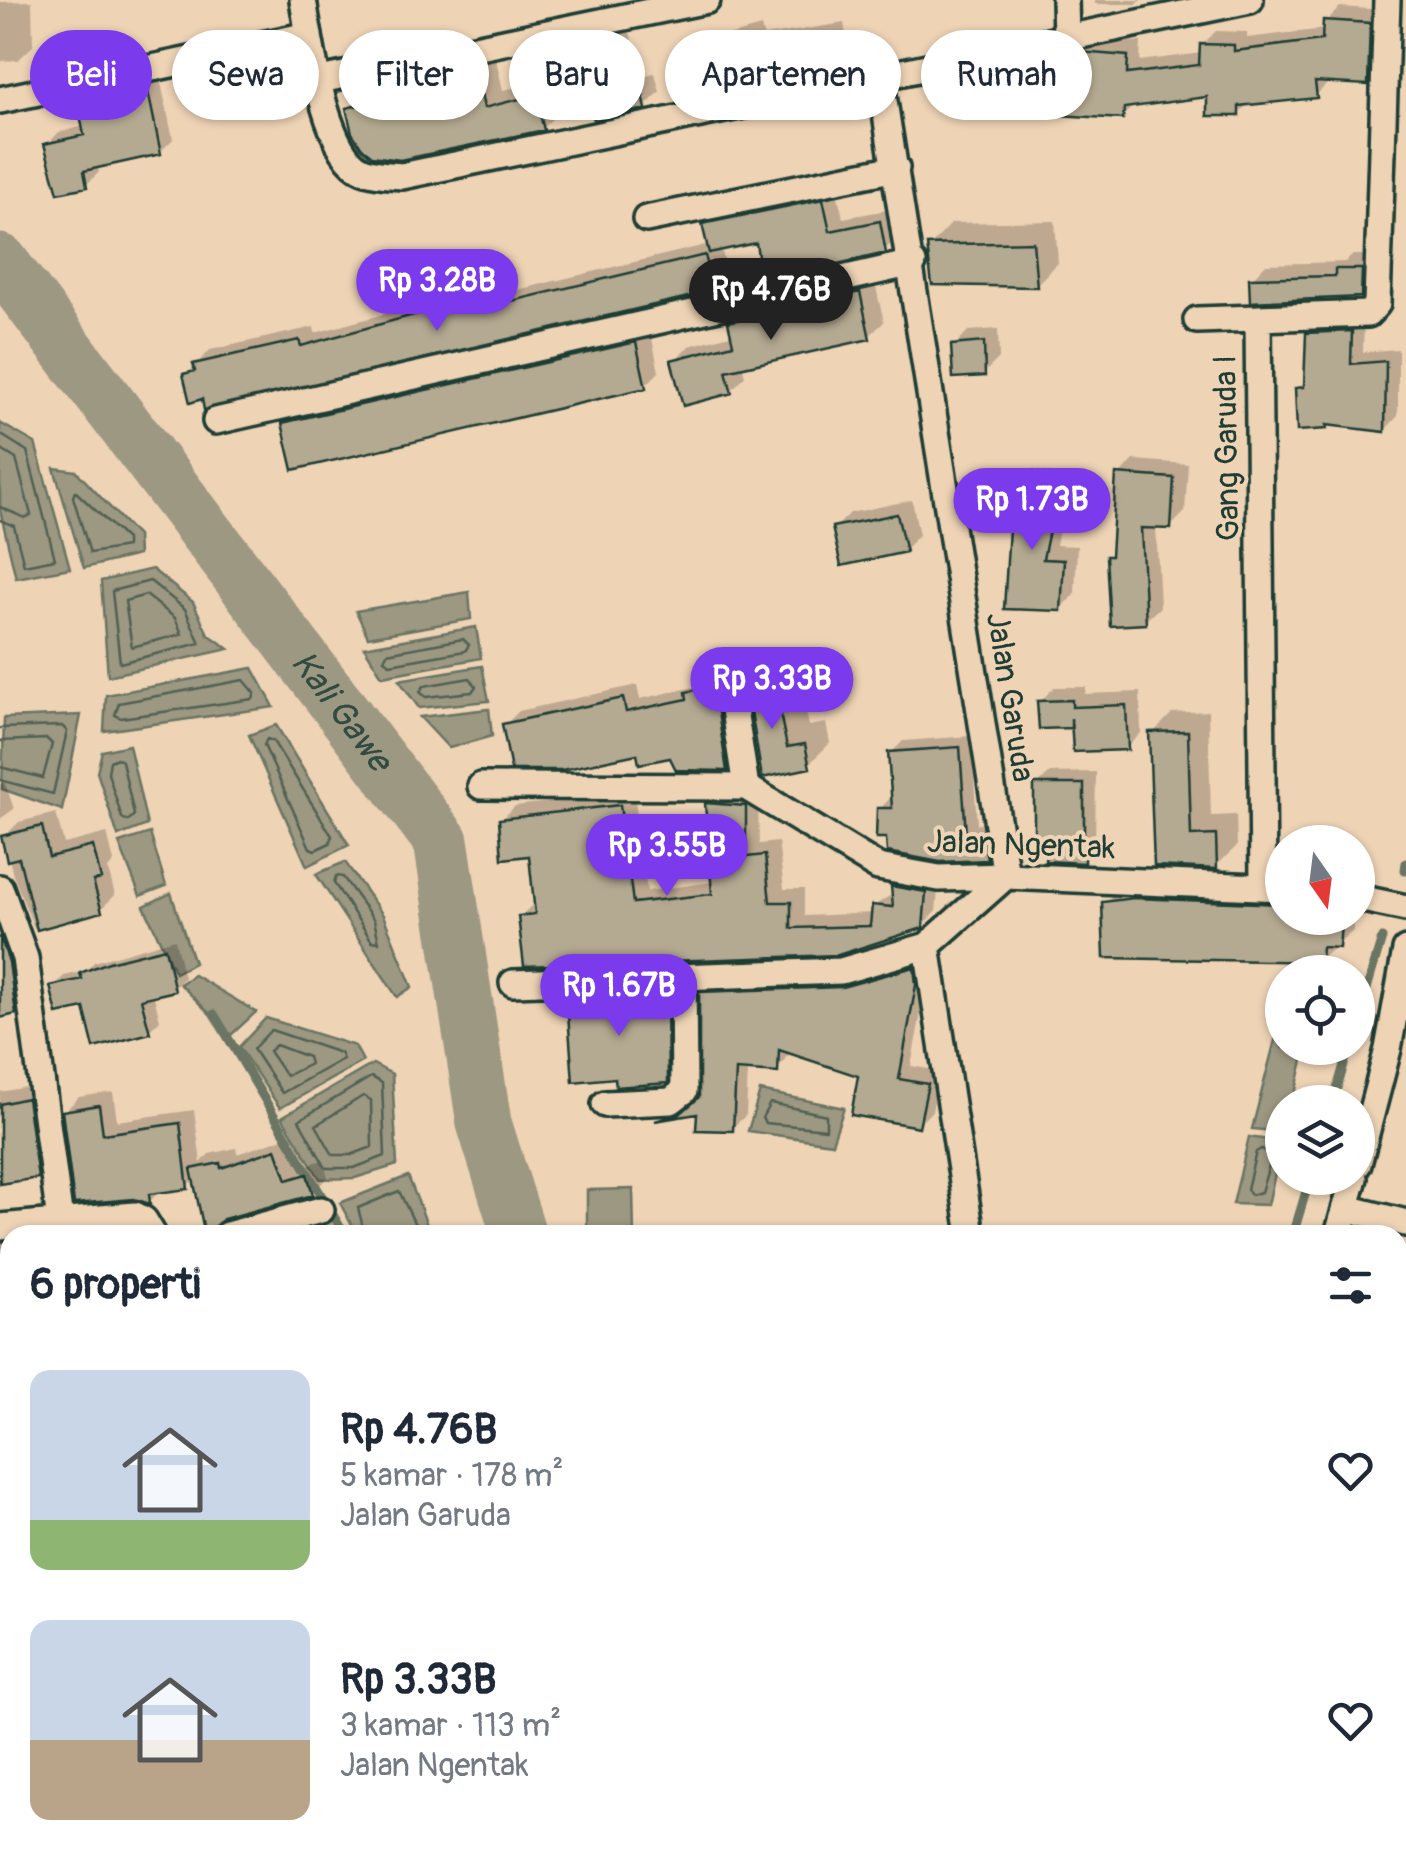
<!DOCTYPE html>
<html lang="id">
<meta charset="utf-8">
<style>
body{margin:0;font-family:Pangolin,sans-serif;background:#f2f2f3;color:#1f2937;height:100vh;display:flex;flex-direction:column;font-size:38px;white-space:nowrap}
*{box-sizing:border-box;margin:0}
p{font-size:32px;color:#747a83}
.icon{flex:none;width:55px;height:55px;fill:none;stroke:currentColor;stroke-width:2;stroke-linecap:round;stroke-linejoin:round}
.map{position:relative;flex:1;overflow:hidden}
.side{position:absolute;left:0px;top:1225px;width:1408px;height:640px;display:flex;flex-direction:column;background:#fff;border-radius:30px 30px 0 0;box-shadow:0 2px 8px #0004}
.side>*{flex:none}
.hud{position:absolute;left:30px;top:30px;width:1348px;height:90px;display:flex;gap:20px}
.needle{width:65px;rotate:166deg}
.buttons{position:absolute;left:1265px;top:825px;display:grid;gap:20px}
.buttons a{display:grid;place-items:center;width:110px;height:110px;border-radius:50%;background:#fff;box-shadow:0 2px 8px #0004;font-size:50px}
.price{position:absolute;translate:-50% -85px;padding:0 22px;border-radius:35px;background:#7c3aed;color:#fff;font-size:32px;line-height:65px;filter:drop-shadow(0 2px 5px #0008)}
.price::after{content:'';position:absolute;left:50%;top:60px;width:30px;height:22px;margin-left:-15px;background:inherit;clip-path:polygon(0 0,100% 0,50% 100%)}
.price.selected{background:#222;color:#fff}
ul{padding:0;list-style:none}
li{display:flex;align-items:center;gap:30px;height:250px;padding:0 30px}
li span{display:grid;place-items:center;flex:none;width:280px;height:200px;border-radius:20px;color:#555}
li>.icon{margin-inline-start:auto}
span .icon{width:120px;height:120px;fill:#fffc;stroke-width:1}
li b{font-size:42px}
h2{display:flex;justify-content:space-between;align-items:center;height:120px;padding:0 30px;font-size:42px}
.tag{padding:0 35px;border-radius:45px;background:#fff;box-shadow:0 2px 8px #0004;font-size:35px;line-height:90px}
.tag.selected{background:#7c3aed;color:#fff}
.map>svg:first-child{display:block}
.water{fill:#9c9882;stroke:#6a7463;stroke-width:2.5}
.shadow{fill:#0003}
.lines{fill:none;stroke-linecap:round;stroke-linejoin:round}
.shore{stroke:#516153;stroke-width:2.5}
.stream{stroke:#6a7463;stroke-width:9}
.river{stroke:#9c9882;stroke-width:55}
.building{fill:#b4a991;stroke:#1f3d34;stroke-width:2.5}
.minor-casing{stroke:#1f3d34;stroke-width:32}
.minor{stroke:#eed3b5;stroke-width:25}
.labels{text-anchor:middle;stroke-width:8;stroke-linejoin:round;paint-order:stroke}
.street-label{font-size:32px;fill:#1f3d34;stroke:#eed3b5}
.water-label{font-size:35px;font-style:italic;fill:#324b40;stroke:#eed3b5}
</style>
<div class="map">
<svg width="1406" height="1865" viewBox="0 0 1406 1865">
<rect width="100%" height="100%" fill="#eed3b5"/>
<filter id="ink" filterUnits="userSpaceOnUse"><feTurbulence type="fractalNoise" baseFrequency=".01" numOctaves="2"/><feDisplacementMap in="SourceGraphic" scale="20" xChannelSelector="R" yChannelSelector="G"/><feConvolveMatrix kernelMatrix="1 2 1 2 8 2 1 2 1" color-interpolation-filters="sRGB"/></filter>
<g filter="url(#ink)">
<!-- water -->
<path class="water" d="M0,423l35,20 35,125 -54,10 -16,-68z
M54,468l22,3 61,65 1,19 -54,13z
M152,569l41,33 15,32 21,15 -121,27 -7,-95z
M469,592l2,27 -103,18 -12,-26z
M476,627l5,31 -99,18 -18,-29z
M482,666l7,35 -70,7 -20,-28z
M253,668l21,39 -170,24 2,-36z
M489,709l3,27 -43,12 -29,-31z
M81,715l-19,95 -60,-21 2,-71z
M276,725l73,120 -42,21 -58,-131z
M129,745l18,80 -29,11 -21,-64 5,-21z
M150,833l16,53 -26,10 -21,-53z
M345,862l38,53 29,72 -15,10 -81,-123z
M171,893l23,70 -19,10 -31,-67z
M194,975l62,37 -25,23 -51,-51z
M1282,1013v35h24l-13,54h-11v30l-30,-3z
M266,1018l89,28 8,15 -83,47 -41,-61z
M373,1064l19,10 5,91 -42,13 -35,1 -38,-62z
M760,1091l84,17 -12,35 -84,-12z
M1249,1137l33,5 -14,63 -35,-1z
M408,1176l23,59h-74l-17,-32z
M633,1189l1,46h-47v-45z"/>
<!-- shadow -->
<path class="shadow" d="M1095,0h46l-4,4h-42z
M32,1l1,45 -15,14 -18,1v-59z
M1340,7l43,3 -2,58 -14,14 -36,-2 -16,16 -66,7 -11,11 -28,-20 -75,10 -13,13 -126,-46 14,-14 46,-10 31,2 10,-10 44,3 -1,19 62,-8v-8l14,-14 31,1v6l78,-9 1,-7z
M844,23l4,23 -14,13 -24,5 -10,10 -31,1 -65,-23 13,-13 44,-12 3,9z
M629,28l12,48 14,-3 5,19 -15,14 -74,-14 -12,3 3,14 -19,19 -194,-19 19,-19 73,-18 19,-18 33,-7 10,43 35,-8 -2,-10 14,-14 43,-11 13,-13z
M159,74l14,65 -13,13 -63,13 2,7 -13,13 -39,-40 12,-13 26,-6 -6,-25 13,-13z
M836,187l7,31 50,-9 5,28 -14,13 -126,-10 -37,8 7,26 -15,15 -510,107 -17,-21 24,-25 104,-23 1,6 127,-35 1,5 47,-12 2,5 218,-52 -5,-19 14,-14z
M1055,221l3,42 -22,22 -106,-39 22,-23z
M1353,255h22v25l-15,15 -108,-16 14,-15 79,-2z
M874,279l10,43 -15,14 -127,29 3,11 -14,15 -57,-30 15,-15 45,-12 -3,-12 14,-14z
M1364,319l-1,33 35,-3v67l-13,14 -55,-7 -4,4 -28,-38 9,-10 2,-45 13,-14z
M650,329l9,43 -14,14 -360,37 15,-14z
M998,329l1,29 -15,15 -30,-27 14,-15z
M1134,460l54,4 -3,48 -15,15 -14,-1 4,81 -15,14 -36,-64 5,-5 5,-77z
M1032,469l38,9 -14,67 21,1 -2,48 -15,15 -53,-3 11,-122z
M912,500l7,35 -15,15 -69,-22 15,-15z
M794,654l15,72 17,-3 4,20 -22,22 -45,9 -15,-93 23,-22z
M728,674l12,80 -14,14 -221,-43 14,-14 118,-26 3,14 54,-12 9,-8z
M1054,687h32l-1,7 55,-2 1,41 -14,14 -53,-25 -4,4 -30,-24z
M1208,711l3,105 25,-1 1,31 -21,20 -60,-2 -4,-130 20,-21z
M971,736l6,88 17,-2 4,24 -12,12 -98,-22 -8,-27 11,-12v-44l12,-12z
M1096,772l-1,76 -12,13 -34,-19 -12,-57 13,-12z
M5,783l9,26 -14,10v-35z
M722,790l36,3 1,51 19,-2 6,47h20v27l70,-3v-7l20,-13 -1,-6 14,-14 32,6 -3,32 -14,15 -84,26 -318,-35 14,-14 -3,-50 -30,-33 14,-14 119,-14 13,99 66,-9 -5,-78z
M56,813l8,31 43,-11 7,29 -6,7 7,26 -15,15 -66,18 -21,-53 -9,-38 15,-15z
M0,878l31,118 -16,16 -15,3z
M1119,888l163,1v29h72l-1,13 -33,29 -215,-57z
M175,939l9,39 -11,11 -20,4 7,27 -11,11 -96,-44 11,-11 22,-5 8,-9z
M927,955l2,15 -18,96 29,5 -8,40 -14,14 -57,-51 -70,-23 -14,19 -29,-1 -2,46 -14,13 -33,-17 -37,7 9,-10 30,-11 1,-103 14,-14z
M680,980l1,86 -14,15 -50,-5 -53,-78 15,-14z
M43,1084l10,75 -16,16 -37,7v-90z
M113,1092l4,29 77,-11 7,53 8,-9 27,-6 1,6 55,-19 11,31 20,-6 5,17 -16,16 -85,23 5,16 12,3h-40l3,-1 -12,-56 -8,8 -25,3 -12,12 -16,-5 -70,-84 15,-15z
M336,1213l5,22h-90z
M60,1224l1,11h-51v278h-7l-3,-286z
M1406,1271v19l-7,-3z
M1398,1428l8,3v134l-8,-2z
M1398,1563l2,13 6,3v105l-8,-1z
M0,1594l6,42 -6,6z
M0,1698h6l4,42v115h68l-6,10h-72z
M1398,1724l8,1v140h-82l23,-3v-7h51z
M190,1855h141l6,10h9l1,-10h157l-14,4v6h-296z
M1210,1855h97l8,10h-107z"/>
<g class="lines">
<!-- shore -->
<path class="shore" d="M0,434l27,17 28,108 -31,6 -10,-39 -14,-6
M0,449l16,10 15,56 -6,3 -25,-11
M75,491l51,48v8l-36,6 -17,-56z
M150,581l35,28 15,34 -80,20 -8,-72z
M146,595l29,23 7,16 -50,13 -7,-46z
M463,639l6,6 -4,6 -75,13 -6,-5 3,-6z
M470,678l6,8 -4,6 -46,5 -6,-5 4,-6z
M244,680l11,13 -2,6 -132,19 -6,-3 4,-12z
M0,728l62,-2 5,5 -14,63 -53,-14
M267,739l6,2 59,95 -2,7 -15,7 -5,-2 -46,-103z
M0,741l47,-2 5,5 -9,34 -43,-11
M117,758l5,3 12,54 -6,6 -6,-3 -14,-45 2,-12z
M336,876l7,1 31,43 5,22 -7,-1 -38,-58z
M271,1030l69,23 3,6 -61,34 -29,-44z
M276,1045l32,12 2,7 -24,12 -17,-25z
M371,1077l11,6 3,73 -31,12h-28l-27,-48z
M363,1096l8,4 1,47 -21,8h-18l-17,-30z
M770,1103l56,12v14l-61,-6 -3,-5z
M1261,1149l11,7 -11,36 -10,3 -4,-6 9,-37z
M365,1235l-7,-27 41,-17 21,44"/>
<!-- stream -->
<path class="stream" d="M1405,870l1,-7
M214,1014l131,221
M1358,1019l24,-81
M1333,1102l16,-54
M1293,1235l17,-57
M555,1855l3,10
M1101,1855v10"/>
<!-- river -->
<g class="river">
<path id="s1" d="M0,261l441,580 43,282 35,112"/>
<path d="M633,1855l5,10"/>
</g>
</g>
<!-- building -->
<path class="building" d="M1323,20l47,3 -2,62 -53,-3 2,16 -78,8v10h-32v-19l-83,11 -1,11 -82,-5 1,-21 -50,-3 1,-20 47,-10 40,2v-10l48,4 -1,18 72,-9 1,-21 34,1v6l88,-11z
M831,35l5,27 -37,6 2,9 -32,6 -2,-5 -54,15 -12,-41 48,-14 2,10z
M615,41l12,48 14,-3 5,23 -52,11 -5,-19 -18,-6 -31,7 -7,-31 58,-14 -3,-9z
M475,65l9,43 51,-13 9,35 -144,30 -28,-4 -10,-8 -10,-15 -6,-25 95,-22 -3,-14z
M147,86l14,68 -77,17 3,16 -29,6 -14,-49 40,-9 -7,-35z
M823,199l7,32 50,-10 6,32 -124,28 -6,-38 -47,10 -7,-29z
M1033,242l4,45 -105,-2 -5,-40z
M705,255l9,36 -510,119 -2,-11 -12,4 -7,-29 12,-3 -2,-7 106,-24 2,6 127,-35 1,5 47,-12 2,5z
M1335,269h27l-1,28 -111,5 -1,-24 86,-2z
M860,292l10,47 -144,32 6,22 -49,13 -12,-46 62,-16 -5,-22z
M1352,331l-1,33 35,-3 -1,71 -59,-7 1,4 -30,2 -2,-43 9,-1 2,-54z
M636,342l10,46 -353,82 -11,-47z
M984,342l1,34 -32,2 -2,-33z
M1116,474l58,4 -3,51 -30,-1 5,96 -36,2 -4,-70h5z
M1015,483l42,9 -14,67 21,1 -3,51 -57,-2 5,-81 -4,-1z
M897,514l9,38 -65,14 -9,-39z
M772,675l15,72 18,-3 5,24 -48,10 -16,-98z
M714,686l13,85 -51,-1 -6,-12 -31,6 -2,-10 -75,16h-51l-9,-46 121,-26 3,14 61,-13 -1,-7z
M1072,700v7l54,-2 2,45 -55,2 -2,-34v10l-32,1 -2,-28z
M1188,731l3,105 25,-1 1,34 -63,-3 -5,-134z
M960,747l6,87 17,-2 4,28 -47,2 -53,-10 -1,-14h-10l1,-30h15l-4,-56z
M1034,784h50v79l-39,-2 2,-17h-13z
M705,803l41,3v51l19,-2 5,47h21v26l79,-2 2,-21 21,2 -2,-21 35,6 -3,36 -85,27 -314,11 -6,-50 17,-2 -6,-58 -27,3 -3,-40 121,-14 13,98 79,-9z
M42,826l7,31 44,-11 8,33 -8,2 9,31 -65,18 -18,-72 -12,3 -6,-25z
M1134,898l148,6v14h42l-1,5 18,2 -2,23 -17,-1 -1,15 -217,-4 -2,-56z
M0,936l9,26 7,52 -16,4z
M165,948l10,43 -34,8 9,34 -56,15 -10,-40 -27,6 -7,-28 32,-7 -2,-6 29,-11z
M914,967l2,18 -17,94 29,5 -9,43 -68,-12 7,-39 -79,-26 -1,23 -42,-3 -3,61 -37,-1 1,-16 -42,7 25,-7 19,-17v-105l143,-5z
M667,994l1,89 -52,4 -1,-9 -42,4 -5,-68h-6l-1,-16z
M27,1098l11,80 -38,6v-80z
M99,1105l4,29 77,-11 8,66 -39,5 1,10 -16,-5 -60,5 -12,-93z
M276,1149l11,31 20,-6 6,21 -90,24 -12,16h-6l-14,-66 29,-6 1,5z"/>
<g class="lines">
<defs>
<path id="minor" d="M303,0c7,40 21,154 60,170 12,5 26,5 39,6l848,-176
M1065,0l1,38
M880,76l126,800 -79,70 44,289
M320,80l387,-80
M0,100l309,-65
M646,219l250,-51
M1197,320l61,-2
M216,421l697,-158
M730,684l16,103
M481,786l265,1 132,80 61,11 67,-2 276,12
M1263,885l-5,-567 110,-4 9,-10 10,-304
M0,888l25,70 35,263
M1358,898l48,10
M513,983l328,-12 86,-25
M605,1104l66,-3 13,-10 -1,-113
M1358,1164l30,-115 18,-99
M1346,1208l60,15
M0,1227l135,-12 9,5 9,15
M227,1235l94,-25
M1338,1235l16,-57
M1398,1416l8,2
M0,1532h10
M1398,1580l8,2
M1073,1855l2,10
M157,1865l20,-2
M328,1865v-10
M1129,1865l4,-10
M1306,1865l3,-10"/>
</defs>
<!-- minor casing -->
<use href="#minor" class="minor-casing"/>
<!-- minor -->
<use href="#minor" class="minor"/>
</g>
</g>
<g class="labels">
<!-- street labels -->
<g class="street-label">
<text transform="translate(1226 448) rotate(-91)" y="11">Gang Garuda I</text>
<text transform="translate(1011 697) rotate(81)" y="11">Jalan Garuda</text>
<text transform="translate(1021 844) rotate(2)" y="11">Jalan Ngentak</text>
</g>
<!-- water labels -->
<g class="water-label">
<text dy="12" stroke="none"><textPath href="#s1" startOffset="565">Kali Gawe</textPath></text>
</g>
</g>
</svg>
<div class="buttons">
<a><svg class="needle" viewBox="-14 -14 28 28"><path d="M0-13l5 13h-10z" fill="#e53935"/><path d="M0 13l5-13h-10z" fill="#747a83"/></svg></a>
<a><svg class="icon" aria-label="locate" viewBox="0 0 24 24"><circle cx="12" cy="12" r="6"/><path d="M12 2v4M12 18v4M2 12h4M18 12h4"/></svg></a>
<a><svg class="icon" aria-label="layers" viewBox="0 0 24 24"><path d="M12 4l9 5-9 5-9-5zM3 14l9 5 9-5"/></svg></a>
</div>
<b class="price" style="left:437px;top:334px">Rp 3.28B</b>
<b class="price selected" style="left:771px;top:343px">Rp 4.76B</b>
<b class="price" style="left:1032px;top:553px">Rp 1.73B</b>
<b class="price" style="left:772px;top:732px">Rp 3.33B</b>
<b class="price" style="left:667px;top:899px">Rp 3.55B</b>
<b class="price" style="left:619px;top:1039px">Rp 1.67B</b>
<div class="hud">
<a class="tag selected">Beli</a>
<a class="tag">Sewa</a>
<a class="tag">Filter</a>
<a class="tag">Baru</a>
<a class="tag">Apartemen</a>
<a class="tag">Rumah</a>
</div>
<section class="side">
<h2>6 properti<svg class="icon" aria-label="filters" viewBox="0 0 24 24"><path d="M4 7h16M4 17h16"/><circle cx="9" cy="7" r="2"/><circle cx="15" cy="17" r="2"/></svg></h2>
<ul>
<li><span style="background:linear-gradient(#c9d6e8 75%,#8fb573 0)"><svg class="icon" aria-label="home" viewBox="0 0 24 24"><path d="M3 11l9-7 9 7M6 9v11h12V9"/></svg></span><div><b>Rp 4.76B</b><p>5 kamar · 178 m²</p><p>Jalan Garuda</p></div><svg class="icon" aria-label="heart" viewBox="0 0 24 24"><path d="M12 20l-8-8c-3-5 5-10 8-4 3-6 11-1 8 4z"/></svg></li>
<li><span style="background:linear-gradient(#c9d6e8 60%,#b9a48a 0)"><svg class="icon" aria-label="home" viewBox="0 0 24 24"><path d="M3 11l9-7 9 7M6 9v11h12V9"/></svg></span><div><b>Rp 3.33B</b><p>3 kamar · 113 m²</p><p>Jalan Ngentak</p></div><svg class="icon" aria-label="heart" viewBox="0 0 24 24"><path d="M12 20l-8-8c-3-5 5-10 8-4 3-6 11-1 8 4z"/></svg></li>
</ul>
</section>
</div>
